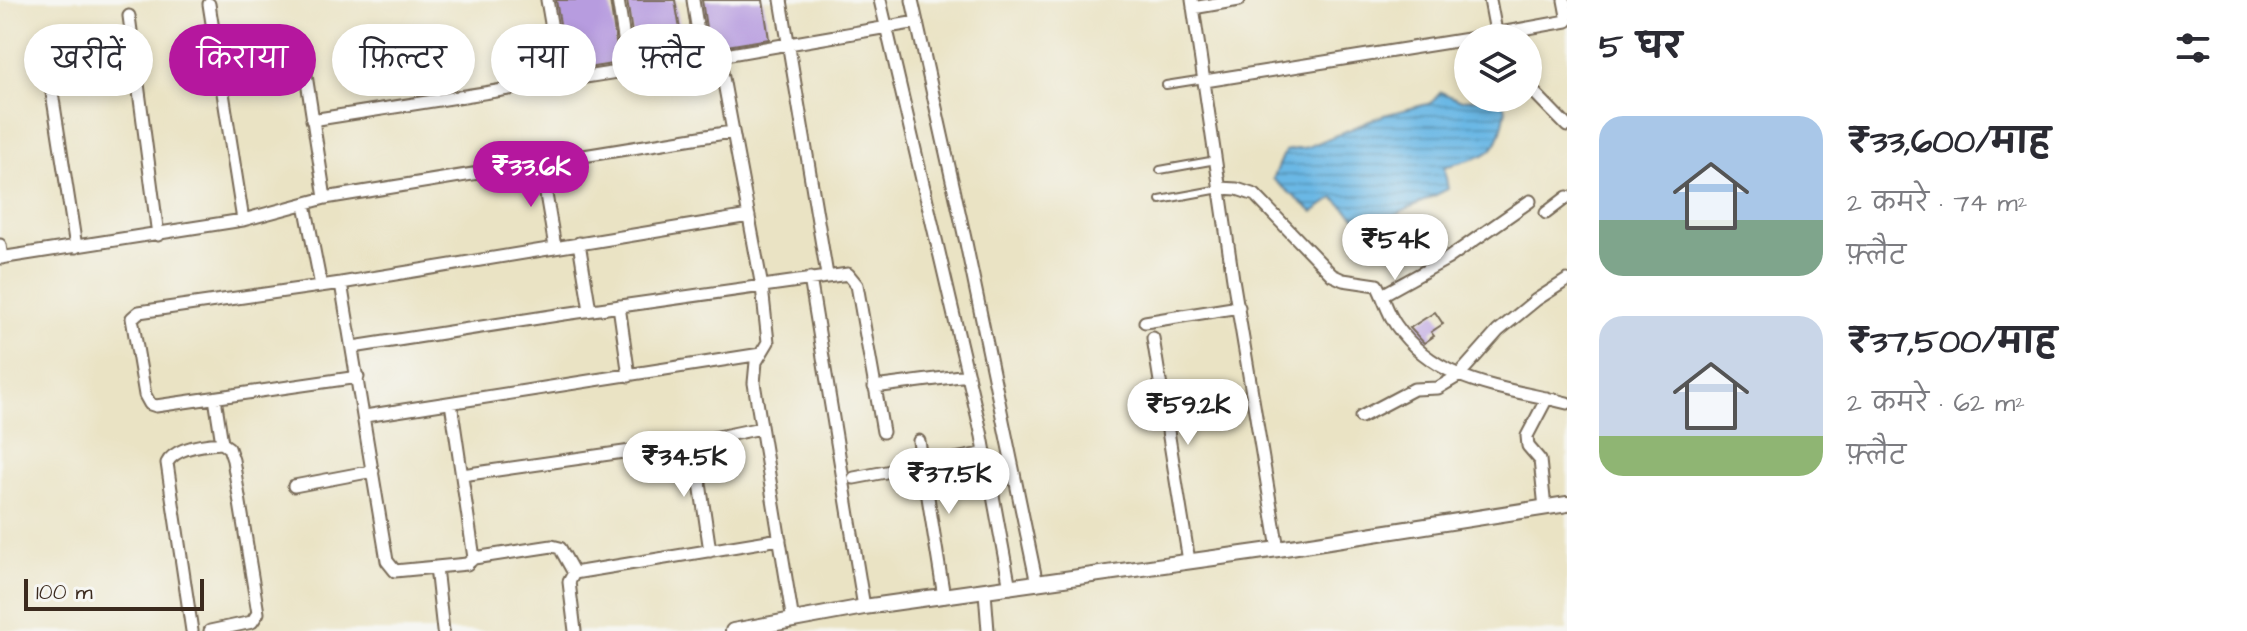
<!DOCTYPE html>
<html lang="hi">
<meta charset="utf-8">
<style>
body{margin:0;font-family:"Architects Daughter","Playpen Sans Deva",sans-serif;background:#f2f2f3;color:#2b2b33;height:100vh;display:flex;flex-direction:column;font-size:30px;white-space:nowrap}
*{box-sizing:border-box;margin:0}
p{font-size:26px;color:#7c7c81}
.icon{flex:none;width:44px;height:44px;fill:none;stroke:currentColor;stroke-width:2;stroke-linecap:round;stroke-linejoin:round}
.map{position:relative;flex:1;overflow:hidden}
.details{display:flex;flex-direction:column;background:#fff;width:680px}
.details>*{flex:none}
.guide{position:absolute;left:24px;top:24px;width:760px;height:72px;display:flex;gap:16px}
.controls{position:absolute;left:1454px;top:24px;display:grid;gap:16px}
.controls a{display:grid;place-items:center;width:88px;height:88px;border-radius:50%;background:#fff;box-shadow:0 4px 12px #0003;font-size:40px}
.scale{position:absolute;left:24px;bottom:20px;width:180px;box-sizing:border-box;padding-left:8px;border:4px solid #3b2a1e;border-top:0;font-size:22px;line-height:28px;white-space:nowrap;color:#3b2a1e;-webkit-text-stroke:6px #f6f6f2;paint-order:stroke}
.price{position:absolute;translate:-50% -68px;padding:0 18px;border-radius:28px;background:#fff;color:#222;font-size:26px;line-height:52px;filter:drop-shadow(0 2px 4px #0008)}
.price::after{content:'';position:absolute;left:50%;top:48px;width:24px;height:18px;margin-left:-12px;background:inherit;clip-path:polygon(0 0,100% 0,50% 100%)}
.price.selected{background:#b5179e;color:#fff}
ul{padding:0;list-style:none}
li{display:flex;align-items:center;gap:24px;height:200px;padding:0 32px}
li span{display:grid;place-items:center;flex:none;width:224px;height:160px;border-radius:24px;color:#555}
li>.icon{margin-inline-start:auto}
span .icon{width:96px;height:96px;fill:#fffc;stroke-width:1}
li b{font-size:34px}
h2{display:flex;justify-content:space-between;align-items:center;height:96px;padding:0 32px;font-size:34px}
.pill{padding:0 28px;border-radius:36px;background:#fff;box-shadow:0 4px 12px #0003;font-size:28px;line-height:72px}
.pill.selected{background:#b5179e;color:#fff}
main{display:flex;flex:1;min-height:0}
.map>svg:first-child{display:block}
.water{fill:url(#water-rules);stroke:#537182;stroke-width:2}
.building{fill:#b79cdf}
.lines{fill:none;stroke-linecap:round;stroke-linejoin:round}
.service-casing{stroke:#786b58;stroke-width:10}
.minor-casing{stroke:#786b58;stroke-width:15}
.tertiary-casing{stroke:#786b58;stroke-width:18}
.service{stroke:#fff;stroke-width:6}
.minor{stroke:#fff;stroke-width:11}
.tertiary{stroke:#fff;stroke-width:14}
</style>
<main>
<div class="map">
<svg width="1567" height="631" viewBox="0 0 1567 631">
<defs>
<pattern id="water-rules" width="6" height="5" patternUnits="userSpaceOnUse" patternTransform="scale(2)"><rect width="6" height="5" fill="#6bb8e5"/><path d="M0 2.5h6" fill="none" stroke="#5996b9"/></pattern>
</defs>
<rect width="100%" height="100%" fill="#f6f6f2"/>
<filter id="ink" filterUnits="userSpaceOnUse"><feTurbulence type="fractalNoise" baseFrequency=".0125" numOctaves="2"/><feDisplacementMap in="SourceGraphic" scale="16" xChannelSelector="R" yChannelSelector="G"/><feConvolveMatrix kernelMatrix="1 2 1 2 8 2 1 2 1" color-interpolation-filters="sRGB"/></filter>
<filter id="wash" filterUnits="userSpaceOnUse"><feTurbulence type="fractalNoise" baseFrequency=".006" numOctaves="4" result="noise"/><feDisplacementMap in="SourceGraphic" scale="32" xChannelSelector="R" yChannelSelector="G"/><feGaussianBlur stdDeviation="1.8" result="paint"/><feColorMatrix in="noise" values="0 0 0 0 0 0 0 0 0 0 0 0 0 0 0 0 0 1.4 0 .05"/><feComposite in="paint" operator="in"/></filter>
<g filter="url(#wash)">
<rect width="100%" height="100%" fill="#eae3c4"/>
<!-- water -->
<path class="water" d="M1441,92l18,8 41,-2 6,11c-9,50 -17,45 -62,58l4,22 -60,30 -29,1 -25,-22 -21,14 -40,-33 12,-28 23,-4 76,-32 47,-12z"/>
<g id="blocks">
<!-- building -->
<path class="building" d="M556,0h54l9,63 -51,8z
M627,0h48l9,53 -48,7z
M702,0h61l6,39 -60,10z
M1435,312l8,12 -12,8 3,4 -10,7 -14,-15z"/>
</g>
</g>
<g filter="url(#ink)">
<use href="#blocks" fill-opacity="0" stroke="#786b58" stroke-width="2"/>
<g class="lines">
<defs>
<path id="service" d="M1166,85l38,-6
M1160,170l56,-10
M1160,200l60,-11"/>
<path id="minor" d="M547,0l14,81
M618,0l11,70
M693,0l9,58
M781,0l46,275
M880,0l102,436 28,152
M912,0l54,243 71,341
M1192,0l41,279 45,270
M1490,0l7,37
M1564,0l3,16
M209,4l34,216
M1193,8l46,-8
M129,16l29,219
M1472,38l95,-17
M44,41l32,206
M719,56l43,231 6,55 -12,20 -2,21 39,238
M304,62l21,136
M1205,81l263,-42
M1528,86l39,40
M312,120l407,-64 198,-34
M541,165l14,82
M1220,188l17,1 18,6 77,80 11,5 34,5c7,13 10,27 19,40 41,59 107,62 171,78
M305,204l16,82
M1546,213l21,-16
M579,243l11,67
M0,245l2,13
M0,258l243,-38 82,-22 406,-66
M810,278l54,329
M341,283l46,278 8,10 72,-7 7,-6 -23,-155
M1382,295l65,-36 83,-58
M619,306l10,70
M1145,322l94,-15
M1153,338l36,223
M353,347l211,-33 284,-40 9,11 26,147
M358,377l-202,29 -6,-2 -5,-9 -13,-77 7,-6 202,-29 408,-67
M874,387l94,-12
M215,398l7,45
M365,416l396,-62
M1361,417l53,-28 24,-1 20,-12 40,-45 38,-31 31,-20
M919,441l25,156
M694,442l16,109
M462,475l232,-33 67,-14
M854,478l132,-25
M294,486l79,-15
M1545,508l-5,-48 -12,-14 -1,-10 20,-38
M474,558l78,-12 8,2 14,25
M436,567l7,64
M985,592l3,39
M192,631l-25,-168c8,-16 38,-19 55,-20l7,5 4,12 25,153 -6,9 -42,9
M575,631l-6,-49 5,-9 206,-34"/>
<path id="tertiary" d="M733,631l131,-24 414,-58 289,-45"/>
</defs>
<!-- service casing -->
<use href="#service" class="service-casing"/>
<!-- minor casing -->
<use href="#minor" class="minor-casing"/>
<!-- tertiary casing -->
<use href="#tertiary" class="tertiary-casing"/>
<!-- service -->
<use href="#service" class="service"/>
<!-- minor -->
<use href="#minor" class="minor"/>
<!-- tertiary -->
<use href="#tertiary" class="tertiary"/>
</g>
</g>
</svg>
<div class="controls">
<a><svg class="icon" aria-label="layers" viewBox="0 0 24 24"><path d="M12 4l9 5-9 5-9-5zM3 14l9 5 9-5"/></svg></a>
</div>
<div class="scale">100 m</div>
<b class="price selected" style="left:531px;top:209px">₹33.6K</b>
<b class="price" style="left:1395px;top:282px">₹54K</b>
<b class="price" style="left:1188px;top:447px">₹59.2K</b>
<b class="price" style="left:684px;top:499px">₹34.5K</b>
<b class="price" style="left:949px;top:516px">₹37.5K</b>
<div class="guide">
<a class="pill">खरीदें</a>
<a class="pill selected">किराया</a>
<a class="pill">फ़िल्टर</a>
<a class="pill">नया</a>
<a class="pill">फ़्लैट</a>
</div>
</div>
<section class="details">
<h2>5 घर<svg class="icon" aria-label="filters" viewBox="0 0 24 24"><path d="M4 7h16M4 17h16"/><circle cx="9" cy="7" r="2"/><circle cx="15" cy="17" r="2"/></svg></h2>
<ul>
<li><span style="background:linear-gradient(#a9c7e8 65%,#7fa58c 0)"><svg class="icon" aria-label="home" viewBox="0 0 24 24"><path d="M3 11l9-7 9 7M6 9v11h12V9"/></svg></span><div><b>₹33,600/माह</b><p>2 कमरे · 74 m²</p><p>फ़्लैट</p></div></li>
<li><span style="background:linear-gradient(#c9d6e8 75%,#8fb573 0)"><svg class="icon" aria-label="home" viewBox="0 0 24 24"><path d="M3 11l9-7 9 7M6 9v11h12V9"/></svg></span><div><b>₹37,500/माह</b><p>2 कमरे · 62 m²</p><p>फ़्लैट</p></div></li>
</ul>
</section>
</main>
